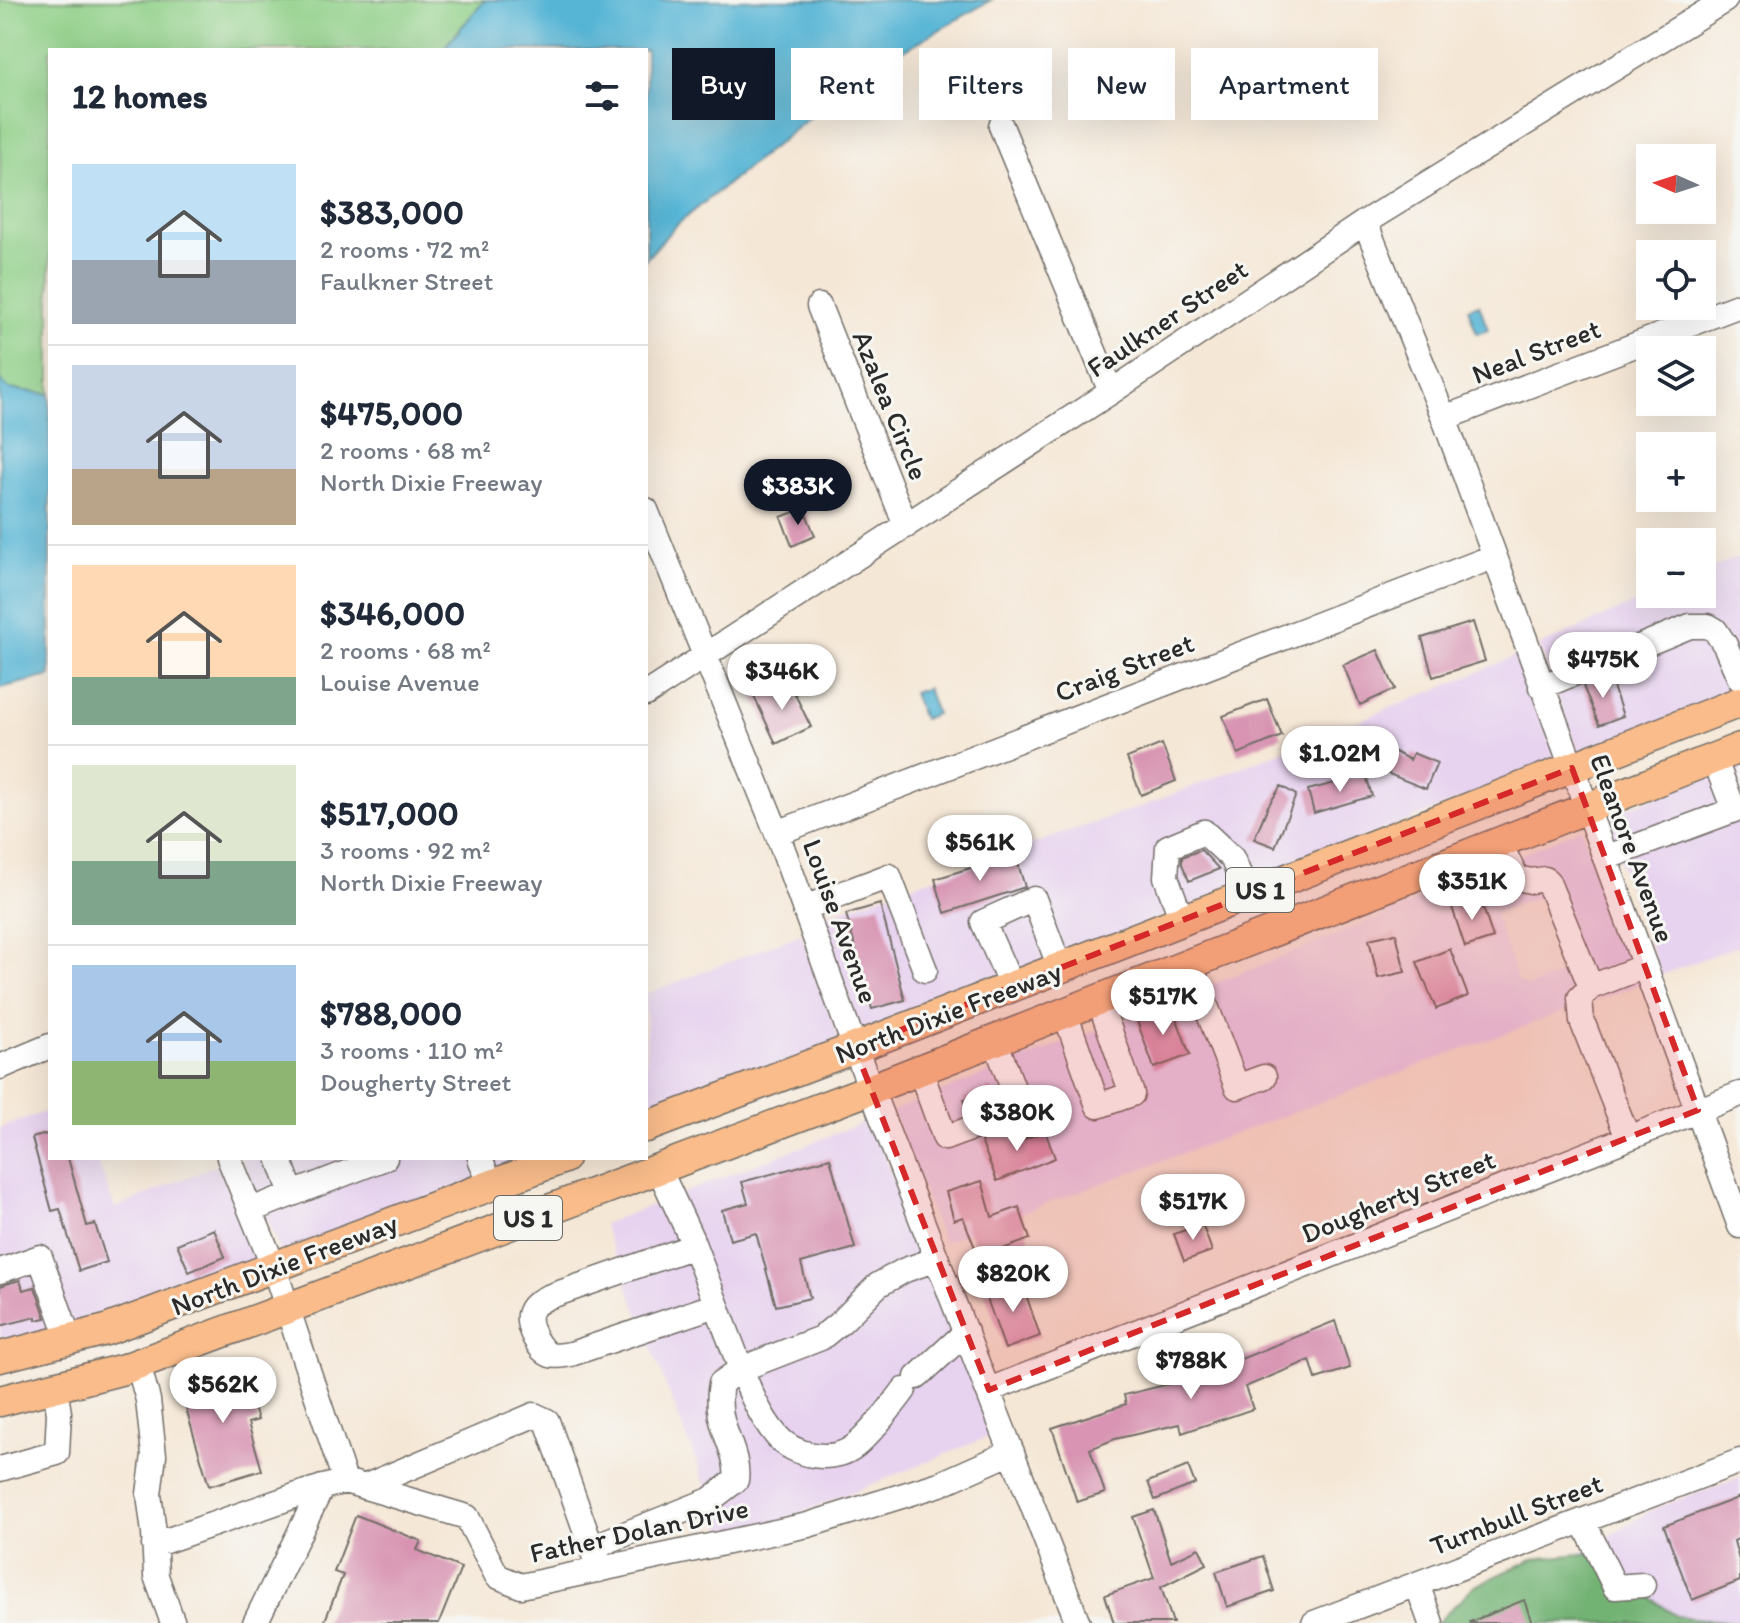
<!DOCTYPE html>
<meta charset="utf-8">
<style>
body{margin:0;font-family:Itim,sans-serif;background:#f2f2f3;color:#1f2937;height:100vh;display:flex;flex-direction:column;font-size:30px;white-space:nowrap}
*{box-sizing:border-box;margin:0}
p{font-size:26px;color:#747a83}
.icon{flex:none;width:44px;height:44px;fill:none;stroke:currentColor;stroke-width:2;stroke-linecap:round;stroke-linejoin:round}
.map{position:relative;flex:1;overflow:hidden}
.side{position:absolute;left:48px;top:48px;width:600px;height:1112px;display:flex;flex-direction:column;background:#fff;border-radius:0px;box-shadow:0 8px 32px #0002}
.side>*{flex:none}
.banner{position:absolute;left:672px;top:48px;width:760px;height:72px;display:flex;gap:16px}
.needle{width:52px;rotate:273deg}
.buttons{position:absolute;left:1636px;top:144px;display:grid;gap:16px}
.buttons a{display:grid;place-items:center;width:80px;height:80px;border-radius:0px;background:#fff;box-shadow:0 8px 32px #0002;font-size:40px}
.price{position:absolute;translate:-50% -68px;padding:0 18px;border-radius:28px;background:#fff;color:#222;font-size:26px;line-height:52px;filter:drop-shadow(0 2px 4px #0008)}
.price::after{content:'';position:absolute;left:50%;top:48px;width:24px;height:18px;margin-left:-12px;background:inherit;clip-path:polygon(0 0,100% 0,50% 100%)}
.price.selected{background:#111827;color:#fff}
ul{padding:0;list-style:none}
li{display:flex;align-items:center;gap:24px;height:200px;padding:0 24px}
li+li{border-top:2px solid #e0e1e3}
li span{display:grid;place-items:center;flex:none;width:224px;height:160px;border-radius:0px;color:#555}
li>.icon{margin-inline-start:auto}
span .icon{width:96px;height:96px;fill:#fffc;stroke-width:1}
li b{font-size:34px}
h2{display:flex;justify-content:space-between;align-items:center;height:96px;padding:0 24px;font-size:34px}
.chip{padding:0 28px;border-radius:0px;background:#fff;box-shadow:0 8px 32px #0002;font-size:28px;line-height:72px}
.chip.selected{background:#111827;color:#fff}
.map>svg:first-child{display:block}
.built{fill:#e7d2ef;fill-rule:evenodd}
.green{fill:#8ecf86;stroke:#5c7d58;stroke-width:2}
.forest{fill:#72b273;stroke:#4e6e4f;stroke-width:2}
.water{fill:#57b5d5;stroke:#417080;stroke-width:2}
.building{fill:#d894b2}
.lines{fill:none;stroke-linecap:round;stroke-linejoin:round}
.minor-casing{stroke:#726d67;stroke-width:27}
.major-casing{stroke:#726d67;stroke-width:33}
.minor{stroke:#fff;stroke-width:24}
.major{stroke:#f9bc8a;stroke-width:30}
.marked{fill:#d62828;fill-opacity:0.2;stroke:#d62828;stroke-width:6;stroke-dasharray:16 10;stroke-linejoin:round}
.labels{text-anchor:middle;stroke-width:6;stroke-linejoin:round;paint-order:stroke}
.shield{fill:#f6f6f2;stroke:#686867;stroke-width:2}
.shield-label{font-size:26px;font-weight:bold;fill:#2b2b2b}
.street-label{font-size:28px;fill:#2b2b2b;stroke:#f6f6f2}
</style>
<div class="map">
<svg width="1740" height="1623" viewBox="0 0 1740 1623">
<rect width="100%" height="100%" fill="#f6f6f2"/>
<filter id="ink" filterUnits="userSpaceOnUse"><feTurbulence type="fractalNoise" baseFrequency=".0125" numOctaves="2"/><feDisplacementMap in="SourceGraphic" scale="16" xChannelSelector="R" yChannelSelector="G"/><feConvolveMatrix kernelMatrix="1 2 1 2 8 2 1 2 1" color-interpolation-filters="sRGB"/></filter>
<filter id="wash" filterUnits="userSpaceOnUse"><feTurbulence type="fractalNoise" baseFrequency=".006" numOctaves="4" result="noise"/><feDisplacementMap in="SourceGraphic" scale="32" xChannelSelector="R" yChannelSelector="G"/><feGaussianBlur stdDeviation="1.8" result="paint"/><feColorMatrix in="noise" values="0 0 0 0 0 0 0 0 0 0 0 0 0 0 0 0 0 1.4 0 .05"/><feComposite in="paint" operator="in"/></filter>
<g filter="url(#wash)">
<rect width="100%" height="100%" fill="#f5e7d6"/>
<!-- built -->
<path class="built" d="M1740,556v134l-161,63 -40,-107 116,-52h47v-21z
M1517,655l40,107 -695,272 -42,-117 326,-112 317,-126z
M1740,762v183l-79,30 -57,-157z
M1581,828l58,156 -696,258 -51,-131 483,-191zM1543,896l29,71 -6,5 -38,15 -11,-7 -22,-64 6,-6z
M801,934l39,108 -194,74v-122z
M50,1110v48h46l19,50 104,-44 40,98 -158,58 -101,26v-218z
M870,1120l123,315 -265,108 -125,-319z
M242,1158h292l-253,95z
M1740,1478v145l-64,-7 -51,-39 -46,-23 76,-46z"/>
<!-- green -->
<path class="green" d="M0,0h485l-43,50h-392v344l-42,-5 -8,-9z"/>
<!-- forest -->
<path class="forest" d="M1590,1553l86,63 63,7h-302l36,-36 60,-28z"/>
<!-- water -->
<path class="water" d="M485,0h506l-125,72 -192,155 -28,32v-209h-204z
M1479,304l9,26 -11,4 -9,-26z
M0,380l8,9 42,5v282l-50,12z
M927,688l9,26 -13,5 -10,-26z"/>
<g id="blocks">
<!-- building -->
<path class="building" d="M804,508l11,28 -23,10 -11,-29z
M1473,622l12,39 -52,16 -11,-39z
M1378,650l17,39 -35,16 -17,-40z
M1609,675l14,41 -24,9 -16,-39z
M788,680l23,47 -35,17 -22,-48z
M1267,699l15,37 -44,18 -15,-38z
M1162,744l14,37 -35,14 -14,-37z
M1380,744l30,16 3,-7 24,10 -11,26 -57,-23z
M1366,775l6,21 -58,17 -6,-23z
M1281,786l15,9 -21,52 -21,-8 14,-33z
M1201,850l18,19 -30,12 -7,-17v-7z
M1015,854l10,33 -80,26 -10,-34z
M1480,898l13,40 -28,9 -13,-40z
M880,904l25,96 -33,9 -26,-95z
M1396,933l9,39 -27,6 -9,-39z
M1450,949l18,47 -32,13 -19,-47z
M1172,1006l18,49 -36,13 -17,-47z
M991,1088l6,15 -28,10 -5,-14z
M1009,1131l5,12 31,-12 10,27 -58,23 -16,-40z
M50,1133v25h18l19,68 8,-2 12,38 -28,9 -19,-62 -8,2 -20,-73z
M830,1158l25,90 -54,15 9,35 -34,8 -20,-73 -26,7 -8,-30 26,-7 -6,-21z
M982,1181l10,36 27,-10 11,32 -51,19 -16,-41 -9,3 -8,-28z
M1202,1224l10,27 -28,10 -10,-27z
M214,1229l11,28 -36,15 -12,-28z
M20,1280l3,10 12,-3 11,31 -10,2v-3l-36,9v-40z
M1021,1280l19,56 -35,13 -20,-56z
M1335,1321l15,47 -34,11 -6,-19 -65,27 8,22 -71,24 -2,-9 -65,15 -25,10 15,44 -28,9 -25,-74 74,-24 -2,-9 45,-11 -2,-7 25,-7 1,3 42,-15 1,3z
M241,1366l17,54 -10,3 14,47 -53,16 -30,-101z
M1188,1466l7,18 -40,16 -7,-18z
M1740,1497v41l-6,3 6,23v17l-48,19 -28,-74z
M1154,1510l17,51 28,-13 8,16 -46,23 12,36h-59l-9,-28 49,-17 -21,-61z
M356,1515l65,26 -4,9 44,18 -22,55h-115l19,-48 -9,-3z
M1263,1556l11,35 -47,16 -11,-35z
M1524,1600l8,23h-62v-1z"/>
</g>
</g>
<g filter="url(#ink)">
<use href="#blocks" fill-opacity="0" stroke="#726d67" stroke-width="2"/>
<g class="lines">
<defs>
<path id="minor" d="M1001,126l110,266
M1365,222l79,196 296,808
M819,306l87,220
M1444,418l296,-113
M646,510l131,323 78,215 223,575
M1541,687l149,-61h18l7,4 10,15 15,34
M646,694l465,-302 254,-170 360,-222
M777,833l716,-276
M1499,843l18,35 14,3 14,-2 3,3 43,105
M1605,858l129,-48 -20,-52
M804,908l85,-32 36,94
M1182,920l-16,-43 2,-30 36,-15 28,26 16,36
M1190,964l47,123 27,-10
M1012,987l-29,-65 51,-23 26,69
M1065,1013l33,93 34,-12 -33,-94
M0,1067l50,-21
M920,1070l25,68 76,-28 -26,-70
M1628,1138l-46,-117 -2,-23 11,-11 54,-21
M229,1158l45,110 71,213 122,36 30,59 24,10 287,-61 132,-41 72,-32
M279,1158l13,36
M480,1158l11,28
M659,1169l32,69 50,131 80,-31 21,-17 36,-36 27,-15 32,-11
M251,1210l134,-52
M694,1246l-146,51c-8,4 -17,8 -19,18 -2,12 10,36 21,40 7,2 14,0 21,-1l145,-49
M0,1271l40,-14 30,84
M138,1364l10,36 6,55 -5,39 5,39 2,43 17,47
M917,1377l49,-45
M989,1390l751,-296
M0,1469l57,-16 2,-40 -4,-25
M364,1487l170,-72 13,6 46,131
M1583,1521l32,66 28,-2
M154,1545l152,-53 39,-11
M599,1570l-6,-18 12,-10 105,-42 26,-20c3,-22 -11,-42 -15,-64 -2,-11 -2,-22 0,-33l20,-14c9,23 19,47 35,66 17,21 57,29 79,11 13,-10 39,-42 49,-56
M1417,1584l14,39
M255,1623l67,-136
M1314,1623l426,-162"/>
<path id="major" d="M646,1127l209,-79 885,-346
M0,1357l106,-27 458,-172
M0,1401l124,-32 164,-61 583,-219 869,-341"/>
</defs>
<!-- minor casing -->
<use href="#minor" class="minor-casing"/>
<!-- major casing -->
<use href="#major" class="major-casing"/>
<!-- minor -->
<use href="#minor" class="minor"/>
<!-- major -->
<use href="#major" class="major"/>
</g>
</g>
<!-- marked area -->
<path class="marked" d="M1572,768l126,342 -709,280 -134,-342z"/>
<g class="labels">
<!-- shield labels -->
<g class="shield">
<rect x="1226" y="868" width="68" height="44" rx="6"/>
<rect x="494" y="1196" width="68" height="44" rx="6"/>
</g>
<g class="shield-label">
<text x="1260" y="899">US 1</text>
<text x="528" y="1227">US 1</text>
</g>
<!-- street labels -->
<g class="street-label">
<text transform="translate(1167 318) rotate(-34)" y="10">Faulkner Street</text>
<text transform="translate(1536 351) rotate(-21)" y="10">Neal Street</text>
<text transform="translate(891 405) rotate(68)" y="10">Azalea Circle</text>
<text transform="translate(1124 667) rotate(-21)" y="10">Craig Street</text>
<text transform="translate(1633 848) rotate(70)" y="10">Eleanore Avenue</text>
<text transform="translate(841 921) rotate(70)" y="10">Louise Avenue</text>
<text transform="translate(948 1012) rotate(-21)" y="10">North Dixie Freeway</text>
<text transform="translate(1398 1196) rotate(-22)" y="10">Dougherty Street</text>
<text transform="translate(284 1264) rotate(-21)" y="10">North Dixie Freeway</text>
<text transform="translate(1516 1514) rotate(-21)" y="10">Turnbull Street</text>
<text transform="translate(639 1530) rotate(-12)" y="10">Father Dolan Drive</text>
</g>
</g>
</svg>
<div class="buttons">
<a><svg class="needle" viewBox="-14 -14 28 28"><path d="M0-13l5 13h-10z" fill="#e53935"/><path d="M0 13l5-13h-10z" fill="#747a83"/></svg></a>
<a><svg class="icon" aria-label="locate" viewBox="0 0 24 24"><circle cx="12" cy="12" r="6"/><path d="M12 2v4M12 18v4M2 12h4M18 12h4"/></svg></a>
<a><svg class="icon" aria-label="layers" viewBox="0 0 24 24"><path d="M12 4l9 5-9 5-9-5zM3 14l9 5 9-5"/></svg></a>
<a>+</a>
<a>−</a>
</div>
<b class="price selected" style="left:798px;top:527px">$383K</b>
<b class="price" style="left:1603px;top:700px">$475K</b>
<b class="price" style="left:782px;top:712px">$346K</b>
<b class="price" style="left:1340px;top:794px">$1.02M</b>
<b class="price" style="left:980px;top:883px">$561K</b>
<b class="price" style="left:1472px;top:922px">$351K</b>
<b class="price" style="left:1163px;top:1037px">$517K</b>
<b class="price" style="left:1017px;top:1153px">$380K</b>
<b class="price" style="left:1193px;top:1242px">$517K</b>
<b class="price" style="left:1013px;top:1314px">$820K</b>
<b class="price" style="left:1191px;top:1401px">$788K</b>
<b class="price" style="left:223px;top:1425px">$562K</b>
<div class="banner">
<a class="chip selected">Buy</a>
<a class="chip">Rent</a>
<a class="chip">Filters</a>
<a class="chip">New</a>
<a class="chip">Apartment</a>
</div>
<section class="side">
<h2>12 homes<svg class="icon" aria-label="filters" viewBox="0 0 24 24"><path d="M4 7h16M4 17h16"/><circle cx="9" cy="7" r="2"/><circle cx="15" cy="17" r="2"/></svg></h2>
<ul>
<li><span style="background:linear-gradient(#bfe0f5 60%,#9aa5b1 0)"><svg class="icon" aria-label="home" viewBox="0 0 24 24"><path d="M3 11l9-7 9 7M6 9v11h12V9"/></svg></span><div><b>$383,000</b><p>2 rooms · 72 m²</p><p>Faulkner Street</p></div></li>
<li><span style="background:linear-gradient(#c9d6e8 65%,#b9a48a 0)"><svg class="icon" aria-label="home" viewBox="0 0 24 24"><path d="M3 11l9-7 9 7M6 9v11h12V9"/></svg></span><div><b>$475,000</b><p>2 rooms · 68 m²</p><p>North Dixie Freeway</p></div></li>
<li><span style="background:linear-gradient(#ffd9b3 70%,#7fa58c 0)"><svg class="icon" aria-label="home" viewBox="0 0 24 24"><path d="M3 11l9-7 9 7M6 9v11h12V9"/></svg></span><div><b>$346,000</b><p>2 rooms · 68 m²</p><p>Louise Avenue</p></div></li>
<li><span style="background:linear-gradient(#dfe7d0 60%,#7fa58c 0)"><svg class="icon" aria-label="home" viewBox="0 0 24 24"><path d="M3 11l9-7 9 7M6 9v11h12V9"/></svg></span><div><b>$517,000</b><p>3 rooms · 92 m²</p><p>North Dixie Freeway</p></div></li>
<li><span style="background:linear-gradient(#a9c7e8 60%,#8fb573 0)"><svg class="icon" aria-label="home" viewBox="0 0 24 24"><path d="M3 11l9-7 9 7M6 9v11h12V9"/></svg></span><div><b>$788,000</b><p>3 rooms · 110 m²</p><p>Dougherty Street</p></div></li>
</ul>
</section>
</div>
